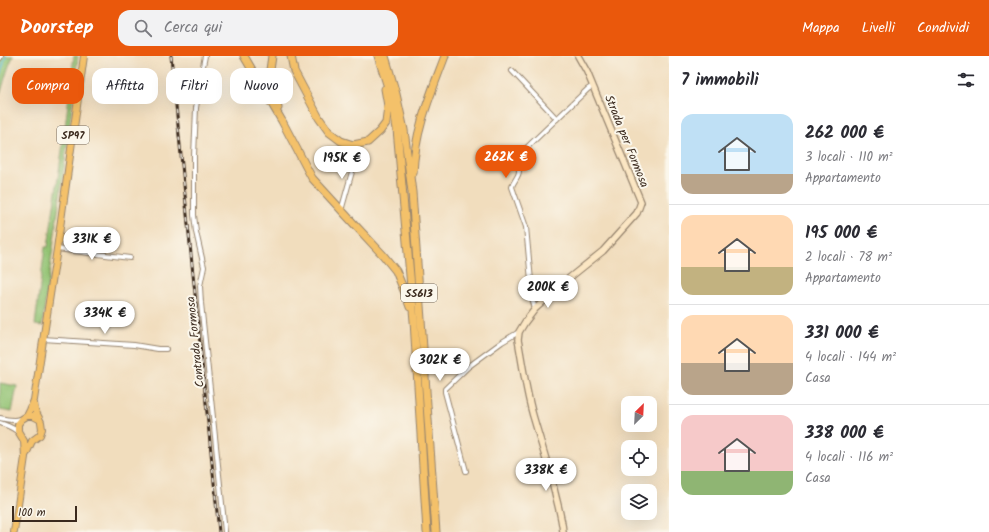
<!DOCTYPE html>
<html lang="it">
<meta charset="utf-8">
<style>
body{margin:0;font-family:Kalam,sans-serif;background:#f2f2f3;color:#2b2b33;height:100vh;display:flex;flex-direction:column;font-size:15px;white-space:nowrap}
*{box-sizing:border-box;margin:0}
p{font-size:13px;color:#7c7c81}
.icon{flex:none;width:22px;height:22px;fill:none;stroke:currentColor;stroke-width:2;stroke-linecap:round;stroke-linejoin:round}
.map{position:relative;flex:1;overflow:hidden}
.sheet{display:flex;flex-direction:column;background:#fff;width:320px}
.sheet>*{flex:none}
.banner{position:absolute;left:12px;top:12px;width:380px;height:36px;display:flex;gap:8px}
.needle{width:26px;rotate:24deg}
.fabs{position:absolute;left:621px;top:340px;display:grid;gap:8px}
.fabs a{display:grid;place-items:center;width:36px;height:36px;border-radius:8px;background:#fff;box-shadow:0 4px 16px #0002;font-size:20px}
.scale{position:absolute;left:12px;bottom:10px;width:65px;box-sizing:border-box;padding-left:4px;border:2px solid #3b2a1e;border-top:0;font-size:11px;line-height:14px;white-space:nowrap;color:#3b2a1e;-webkit-text-stroke:3px #fbf7ec;paint-order:stroke}
.price{position:absolute;translate:-50% -34px;padding:0 9px;border-radius:14px;background:#fff;color:#222;font-size:13px;line-height:26px;filter:drop-shadow(0 1px 2px #0008)}
.price::after{content:'';position:absolute;left:50%;top:24px;width:12px;height:9px;margin-left:-6px;background:inherit;clip-path:polygon(0 0,100% 0,50% 100%)}
.price.selected{background:#ea580c;color:#fff}
ul{padding:0;list-style:none}
li{display:flex;align-items:center;gap:12px;height:100px;padding:0 12px}
li+li{border-top:1px solid #e1e1e2}
li span{display:grid;place-items:center;flex:none;width:112px;height:80px;border-radius:12px;color:#555}
li>.icon{margin-inline-start:auto}
span .icon{width:48px;height:48px;fill:#fffc;stroke-width:1}
li b{font-size:17px}
h2{display:flex;justify-content:space-between;align-items:center;height:48px;padding:0 12px;font-size:17px}
.chip{padding:0 14px;border-radius:12px;background:#fff;box-shadow:0 4px 16px #0002;font-size:14px;line-height:36px}
.chip.selected{background:#ea580c;color:#fff}
header{display:flex;align-items:center;gap:24px;box-sizing:border-box;height:56px;padding:0 20px;background:#ea580c;color:#fff}
header strong{font-size:19px}
nav{display:flex;gap:22px;margin-inline-start:auto;font-size:14px}
.search{width:280px;height:36px;background:#f2f2f3;display:flex;align-items:center;gap:10px;box-sizing:border-box;padding:0 14px;border-radius:12px;color:#7c7c81;font-size:15px}
main{display:flex;flex:1;min-height:0}
.map>svg:first-child{display:block}
.green{fill:#92c272;stroke:#667648}
.lines{fill:none;stroke-linecap:round;stroke-linejoin:round}
.stream{stroke:#57b7d5;stroke-width:1.5}
.street-casing{stroke:#96846e;stroke-width:6}
.secondary-casing{stroke:#96846e;stroke-width:8}
.primary-casing{stroke:#96846e;stroke-width:8}
.highway-casing{stroke:#96846e;stroke-width:9}
.street{stroke:#fff;stroke-width:4}
.secondary{stroke:#fbe6c3;stroke-width:5.5}
.primary{stroke:#f4c16a;stroke-width:6}
.highway{stroke:#f4c16a;stroke-width:7}
.rail-casing{stroke:#3b2a1e;stroke-width:3}
.rail{stroke:#fbf7ec;stroke-width:1.5;stroke-dasharray:4.5;stroke-linecap:butt}
.labels{text-anchor:middle;stroke-width:4;stroke-linejoin:round;paint-order:stroke}
.shield{fill:#fbf7ec;stroke:#75685c;stroke-width:1}
.shield-label{font-size:11px;font-weight:bold;fill:#3b2a1e}
.street-label{font-size:12px;fill:#3b2a1e;stroke:#fbf7ec}
</style>
<header>
<strong>Doorstep</strong>
<div class="search"><svg class="icon" aria-label="search" viewBox="0 0 24 24"><circle cx="10" cy="10" r="6"/><path d="M15 15l6 6"/></svg>Cerca qui</div>
<nav><a>Mappa</a><a>Livelli</a><a>Condividi</a></nav>
</header>
<main>
<div class="map">
<svg width="669" height="476" viewBox="0 0 669 476">
<rect width="100%" height="100%" fill="#fbf7ec"/>
<filter id="ink" filterUnits="userSpaceOnUse"><feTurbulence type="fractalNoise" baseFrequency=".025" numOctaves="2"/><feDisplacementMap in="SourceGraphic" scale="8" xChannelSelector="R" yChannelSelector="G"/><feConvolveMatrix kernelMatrix="1 2 1 2 8 2 1 2 1" color-interpolation-filters="sRGB"/></filter>
<filter id="wash" filterUnits="userSpaceOnUse"><feTurbulence type="fractalNoise" baseFrequency=".012" numOctaves="4" result="noise"/><feDisplacementMap in="SourceGraphic" scale="16" xChannelSelector="R" yChannelSelector="G"/><feGaussianBlur stdDeviation="0.9" result="paint"/><feColorMatrix in="noise" values="0 0 0 0 0 0 0 0 0 0 0 0 0 0 0 0 0 1.4 0 .05"/><feComposite in="paint" operator="in"/></filter>
<g filter="url(#wash)">
<rect width="100%" height="100%" fill="#f1ddbd"/>
<!-- green -->
<path class="green" d="M3,0h10c-6,13 -9,26 -13,39v-33z
M74,0h4l-11,90 -25,180 -7,-1 10,-78h3l15,-103z
M0,327l17,3 -5,26 -12,-2z"/>
<g class="lines">
<!-- stream -->
<path class="stream" d="M0,19l6,-19"/>
</g>
</g>
<g filter="url(#ink)">
<g class="lines">
<defs>
<path id="street" d="M205,0l-4,20 -5,32 -2,48v59l2,17 8,35 -4,19 1,17 24,229
M0,2l1,-2
M512,15l45,48
M341,155l16,-57
M57,193l73,9
M535,253l-2,-7 -7,-75 -14,-40c1,-6 7,-10 7,-16 0,-7 -4,-9 0,-16l69,-66 5,-3
M43,283l91,6 24,4h8
M0,362c8,2 14,3 21,1
M0,367c8,3 13,4 19,10
M466,415l-21,-79v-3l23,-22 34,-25 17,-10"/>
<path id="secondary" d="M563,476c-1,-13 -5,-26 -8,-39 -6,-25 -14,-50 -21,-74 -8,-26 -11,-53 -16,-79l1,-8 6,-10 10,-13 33,-30 35,-28 34,-38 4,-11 -54,-130 -9,-16"/>
<path id="primary" d="M27,360l3,-6 4,-10 23,-151 27,-193
M26,398l6,-13 8,-6 2,-6 -1,-7 -6,-12 -1,-7
M14,476l11,-75 -1,-16 -6,-10v-7l4,-5 5,-3h6l6,3"/>
<path id="highway" d="M244,0l38,65 30,57 43,47 28,30 13,16 9,22 5,14
M272,0l-2,14 -1,10 9,28
M291,0l3,15 25,47 10,14 12,9 12,4 15,-3 12,-11 6,-8 2,-17 -3,-17
M378,0l14,44 5,29 17,192 13,211
M385,0l11,38 8,36 8,62 24,340
M413,117c2,-43 17,-77 32,-117"/>
</defs>
<!-- street casing -->
<use href="#street" class="street-casing"/>
<!-- secondary casing -->
<use href="#secondary" class="secondary-casing"/>
<!-- primary casing -->
<use href="#primary" class="primary-casing"/>
<!-- highway casing -->
<use href="#highway" class="highway-casing"/>
<!-- street -->
<use href="#street" class="street"/>
<!-- secondary -->
<use href="#secondary" class="secondary"/>
<!-- primary -->
<use href="#primary" class="primary"/>
<!-- highway -->
<use href="#highway" class="highway"/>
<defs>
<path id="rail" d="M171,0l48,476"/>
</defs>
<!-- rail casing -->
<use href="#rail" class="rail-casing"/>
<!-- rail -->
<use href="#rail" class="rail"/>
</g>
</g>
<g class="labels">
<!-- shield labels -->
<g class="shield">
<rect x="57" y="70" width="32" height="18" rx="3"/>
<rect x="401" y="228" width="36" height="18" rx="3"/>
</g>
<g class="shield-label">
<text x="73" y="83">SP97</text>
<text x="419" y="241">SS613</text>
</g>
<!-- street labels -->
<g class="street-label">
<text transform="translate(627 85) rotate(68)" y="4">Strada per Formosa</text>
<text transform="translate(195 286) rotate(-96)" y="4">Contrada Formosa</text>
</g>
</g>
</svg>
<div class="fabs">
<a><svg class="needle" viewBox="-14 -14 28 28"><path d="M0-13l5 13h-10z" fill="#e53935"/><path d="M0 13l5-13h-10z" fill="#7c7c81"/></svg></a>
<a><svg class="icon" aria-label="locate" viewBox="0 0 24 24"><circle cx="12" cy="12" r="6"/><path d="M12 2v4M12 18v4M2 12h4M18 12h4"/></svg></a>
<a><svg class="icon" aria-label="layers" viewBox="0 0 24 24"><path d="M12 4l9 5-9 5-9-5zM3 14l9 5 9-5"/></svg></a>
</div>
<div class="scale">100 m</div>
<b class="price selected" style="left:506px;top:123px">262K €</b>
<b class="price" style="left:342px;top:124px">195K €</b>
<b class="price" style="left:92px;top:205px">331K €</b>
<b class="price" style="left:548px;top:253px">200K €</b>
<b class="price" style="left:105px;top:279px">334K €</b>
<b class="price" style="left:440px;top:326px">302K €</b>
<b class="price" style="left:546px;top:436px">338K €</b>
<div class="banner">
<a class="chip selected">Compra</a>
<a class="chip">Affitta</a>
<a class="chip">Filtri</a>
<a class="chip">Nuovo</a>
</div>
</div>
<section class="sheet">
<h2>7 immobili<svg class="icon" aria-label="filters" viewBox="0 0 24 24"><path d="M4 7h16M4 17h16"/><circle cx="9" cy="7" r="2"/><circle cx="15" cy="17" r="2"/></svg></h2>
<ul>
<li><span style="background:linear-gradient(#bfe0f5 75%,#b9a48a 0)"><svg class="icon" aria-label="home" viewBox="0 0 24 24"><path d="M3 11l9-7 9 7M6 9v11h12V9"/></svg></span><div><b>262 000 €</b><p>3 locali · 110 m²</p><p>Appartamento</p></div></li>
<li><span style="background:linear-gradient(#ffd9b3 65%,#c2b280 0)"><svg class="icon" aria-label="home" viewBox="0 0 24 24"><path d="M3 11l9-7 9 7M6 9v11h12V9"/></svg></span><div><b>195 000 €</b><p>2 locali · 78 m²</p><p>Appartamento</p></div></li>
<li><span style="background:linear-gradient(#ffd9b3 60%,#b9a48a 0)"><svg class="icon" aria-label="home" viewBox="0 0 24 24"><path d="M3 11l9-7 9 7M6 9v11h12V9"/></svg></span><div><b>331 000 €</b><p>4 locali · 144 m²</p><p>Casa</p></div></li>
<li><span style="background:linear-gradient(#f6c9c9 70%,#8fb573 0)"><svg class="icon" aria-label="home" viewBox="0 0 24 24"><path d="M3 11l9-7 9 7M6 9v11h12V9"/></svg></span><div><b>338 000 €</b><p>4 locali · 116 m²</p><p>Casa</p></div></li>
</ul>
</section>
</main>
